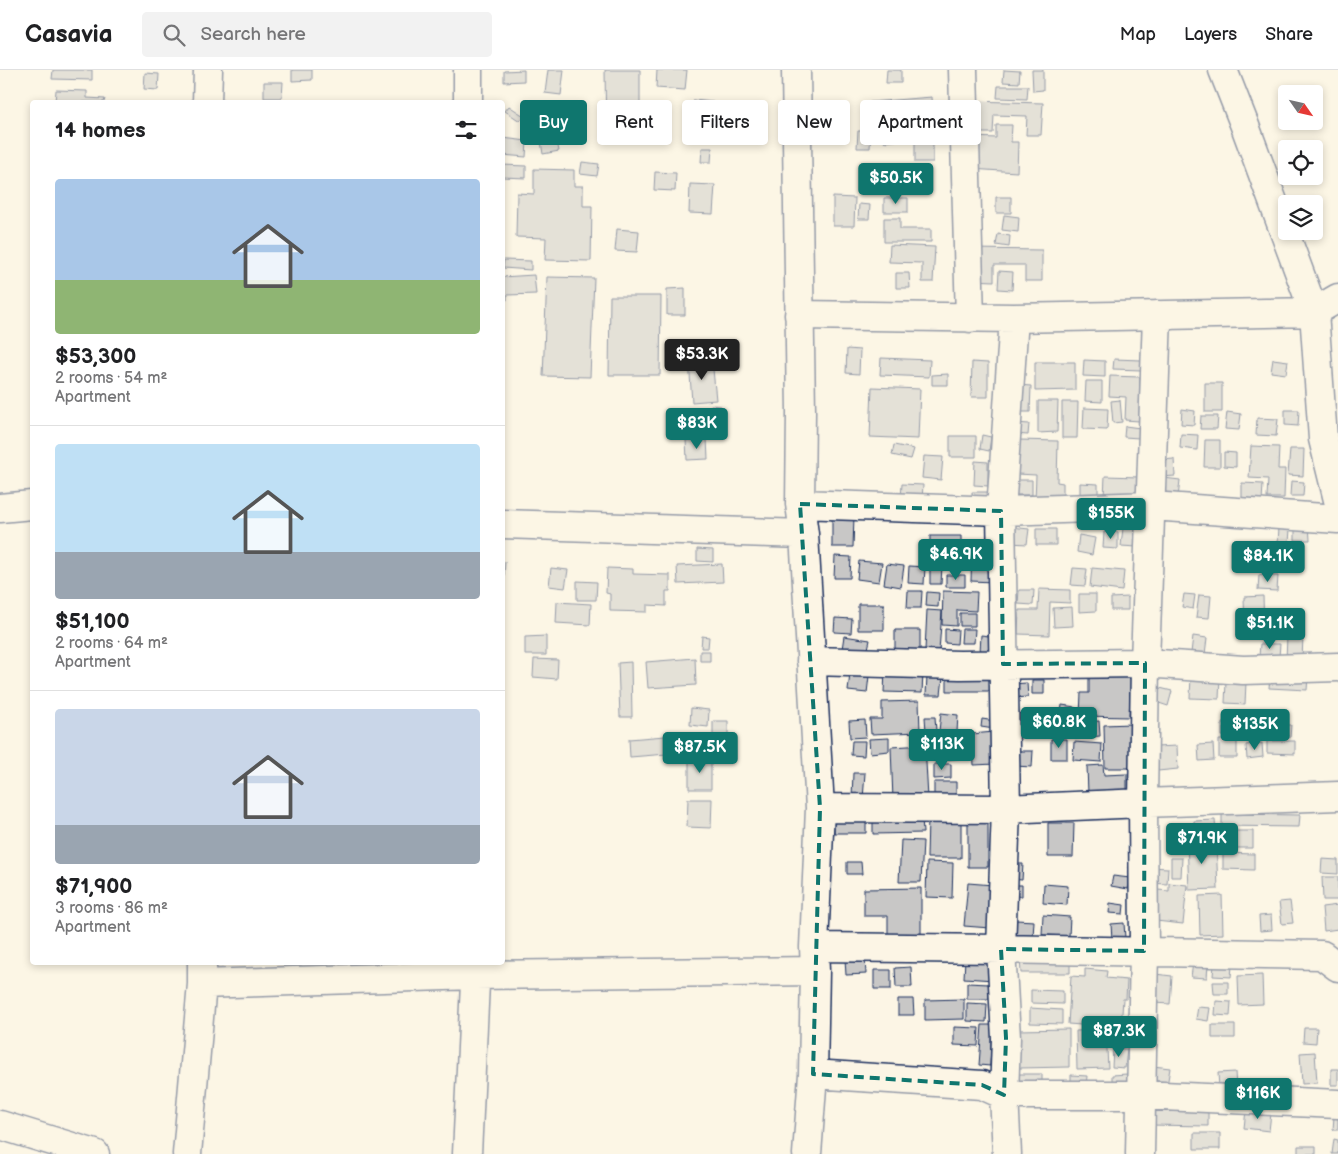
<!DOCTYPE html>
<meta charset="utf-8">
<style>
body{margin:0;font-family:"Balsamiq Sans",sans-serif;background:#f2f2f2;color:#202124;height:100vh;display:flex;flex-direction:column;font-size:19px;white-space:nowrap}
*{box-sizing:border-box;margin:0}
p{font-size:16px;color:#757577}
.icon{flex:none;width:28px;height:28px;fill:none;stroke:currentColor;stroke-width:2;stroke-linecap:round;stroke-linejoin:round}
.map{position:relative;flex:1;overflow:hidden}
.details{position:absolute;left:30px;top:30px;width:475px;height:865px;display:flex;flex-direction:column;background:#fff;border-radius:5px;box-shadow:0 2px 8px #0003}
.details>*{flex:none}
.banner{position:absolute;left:520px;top:30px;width:475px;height:45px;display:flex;gap:10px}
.needle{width:32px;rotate:124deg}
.controls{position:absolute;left:1278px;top:15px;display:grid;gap:10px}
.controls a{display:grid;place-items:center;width:45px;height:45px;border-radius:5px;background:#fff;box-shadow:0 2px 8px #0003;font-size:25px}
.price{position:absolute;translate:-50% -42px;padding:0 11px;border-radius:5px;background:#0f766e;color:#fff;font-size:16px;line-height:32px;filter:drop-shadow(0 1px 2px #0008)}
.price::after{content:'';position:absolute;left:50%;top:30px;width:15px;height:11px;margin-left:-8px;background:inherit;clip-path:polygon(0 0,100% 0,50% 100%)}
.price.on{background:#222;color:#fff}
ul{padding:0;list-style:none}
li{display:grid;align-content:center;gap:10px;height:265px;padding:0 25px}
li+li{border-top:1px solid #e0e0e0}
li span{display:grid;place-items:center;height:155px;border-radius:5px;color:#555}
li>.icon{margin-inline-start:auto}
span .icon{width:90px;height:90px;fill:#fffc;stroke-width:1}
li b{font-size:21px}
h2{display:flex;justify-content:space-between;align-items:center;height:60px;padding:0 25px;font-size:21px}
.tag{padding:0 18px;border-radius:5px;background:#fff;box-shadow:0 2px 8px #0003;font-size:18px;line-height:45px}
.tag.on{background:#0f766e;color:#fff}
header{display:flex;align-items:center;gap:30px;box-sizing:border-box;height:70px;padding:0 25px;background:#fff;border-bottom:1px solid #e0e0e0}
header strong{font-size:24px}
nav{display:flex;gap:28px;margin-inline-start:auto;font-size:18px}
.search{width:350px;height:45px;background:#f2f2f2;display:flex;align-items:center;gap:12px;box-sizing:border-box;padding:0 18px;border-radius:5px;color:#757577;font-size:19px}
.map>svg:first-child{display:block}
.building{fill:#c8c7c6;stroke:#1b2f5e}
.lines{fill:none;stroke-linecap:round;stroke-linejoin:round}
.minor-casing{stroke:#1b2f5e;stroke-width:31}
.minor{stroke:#fcf5e5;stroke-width:28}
.marked{fill:none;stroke:#0f766e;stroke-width:4;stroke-dasharray:10 6;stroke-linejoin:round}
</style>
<header>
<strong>Casavia</strong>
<div class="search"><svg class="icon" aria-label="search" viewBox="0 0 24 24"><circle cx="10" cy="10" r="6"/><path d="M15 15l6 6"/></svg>Search here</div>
<nav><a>Map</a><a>Layers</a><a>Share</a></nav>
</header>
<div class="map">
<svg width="1338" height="1084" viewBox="0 0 1338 1084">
<rect width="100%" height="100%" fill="#fcf5e5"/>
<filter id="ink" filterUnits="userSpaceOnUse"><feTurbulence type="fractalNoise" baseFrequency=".02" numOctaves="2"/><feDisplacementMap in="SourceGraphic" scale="10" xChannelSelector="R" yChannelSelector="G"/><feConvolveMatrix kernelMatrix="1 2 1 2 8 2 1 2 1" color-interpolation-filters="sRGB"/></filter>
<g filter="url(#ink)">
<!-- building -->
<path class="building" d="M53,0h39v10l-40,-1z
M292,0h20v10l-20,1z
M524,0v11l-20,1v-11z
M548,0h16l-3,25 -16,-2z
M605,0h35v67l-34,1z
M657,0h30l-2,20 -29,-2z
M887,0h14v13h-15z
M1004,0l16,1 -1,12 -16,-1z
M1032,0h11v20l-10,1z
M145,3l14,1 -1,16 -14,-1z
M264,12h19l-1,16h-18z
M998,16h30l-1,13 -30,-1z
M56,20l31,1v7l18,1 -1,3h-49z
M932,27l2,31 -15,2 -2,-19 -45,4 -2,-13z
M694,30l19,2 -2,14 -18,-2z
M972,31l71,2 -2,32h-15l1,-19 -33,-1 -1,18h-22z
M509,36l15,10 -4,5 -15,-10z
M908,52l1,17 -25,3 -2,-18z
M996,55h16l-1,17h7l-1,30 -46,-3 2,-32 23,1z
M858,61h13l-1,17h-13z
M555,62l4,19 -16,3 -3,-19z
M915,67h18v25h-18z
M503,68l24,3 -1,16 -24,-2z
M702,78h10l-1,14h-10z
M582,92l17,2 -2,12 -17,-2z
M502,95l24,1v12l-24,-1z
M534,99l40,1v16h9v20h9l-1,55 -46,-1 1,-22 -30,-1 1,-44 17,1z
M655,102l21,1 -1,18 -21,-1z
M866,102h54v15l-54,1z
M690,114l25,1 -2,29 -24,-1z
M833,127l22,1 -1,28h-21z
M996,127h15v16h-15z
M884,128h24v14h-24z
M859,134l11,1 -1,14h-11z
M1004,145l15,2 -1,15 -16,-2z
M884,148h16v11h31v13h-47z
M617,159l22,2 -2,21 -22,-1z
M998,164l12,2 -1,11 -13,-2z
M890,175l45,2 -2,35h-11v-19l-33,-1z
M972,179l70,1v31h-17v-16h-31v16l-22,-1z
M504,190l27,1v9l-28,-2z
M999,201l14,1 -1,18 -14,-1z
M896,203h13l1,15h-14z
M534,205l2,19 -29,1v5h-5v-23z
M547,207l47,1 -4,99 -47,-1z
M685,218v27h-18v-26z
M610,226h51l-1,79h-51z
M847,279l13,1 -1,24 -13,-1z
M881,288l49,2 -1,17 -49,-2z
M712,289l4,41 -24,2 -3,-41z
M1114,289l27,1v10l-28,-1z
M1273,289l15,2 -2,13 -15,-2z
M1084,290l21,1v16l-22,-1z
M972,292l16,1v34h-17z
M1035,292h40v28l-40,1z
M948,304v11h-16v-10z
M1110,306l30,1 -1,44 -14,-1 1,-23 -17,-1z
M1086,311h16v21l-17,-1z
M1205,313h17v29h-17z
M1017,315l14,1 -1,26h-14z
M872,317l48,2 -2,50 -48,-2z
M1120,330l2,22 -9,1 -2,-22z
M1038,331h20l-1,31 -19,1z
M1062,332h16l-1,36h-15z
M711,335l10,1 -1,18 -9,-1z
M1084,338l24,1 -1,21 -24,-1z
M1182,339l13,2 -1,14 -13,-1z
M1285,340h14l-1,16 -13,-1z
M1227,342l14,2 -2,16 -14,-1z
M1201,346h17l-1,13h-17z
M1257,348l21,1 -2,17 -20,-1z
M1016,353l13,1 -1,11 -14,-1z
M1125,356l15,2 -1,10 -15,-1z
M1181,364l17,1 -1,15 -17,-2z
M982,365l9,2 -2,14 -9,-2z
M950,366h26v21h-26z
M707,369l1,20 -21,1 -1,-20z
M1019,370l39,1 -1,41 6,1v18l-28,-1 1,-25 -19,-1z
M1205,370h15v27h-16z
M894,375l20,4 -3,10 -19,-4z
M1251,376l28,1 -1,22h7l-1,29h-17l1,-19 -19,-1z
M1290,379h14l-1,27 -15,-1z
M1224,382l12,1v14l-12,-1z
M924,386l19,1 -2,23 -19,-2z
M1174,389l1,17 -13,1 -1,-17z
M975,391l13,1v24l-14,-1z
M1105,406l34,1 -1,21 -34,-1z
M1164,408l16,2 -2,18 -16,-2z
M1014,410h18v15h-18z
M1291,411l13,1 -1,14h-13z
M1080,413l18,1v15l-18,-1z
M1242,413l21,1 -1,17 -20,-1z
M902,414l21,1 -1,14 -21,-1z
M972,422h18v9h-18z
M832,446h22l-1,31h-21z
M1124,449l14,2 -1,26 -16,-1z
M1295,454h14l1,16h-15z
M1011,457l18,2 -2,15 -17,-1z
M1279,458l11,1 -1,14 -11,-1z
M1036,459h20v16h-20z
M1104,462h14v17l-15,-1z
M1079,465l16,3 -3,17 -15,-3z
M930,466h31v25h-31z
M972,478h22l-1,34 -22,-1z
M697,479l16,1v12l-16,-1z
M835,486l16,1 -1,21h-16z
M859,491l23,2 -3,19 -22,-3z
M502,492h3l-2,34h-1z
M722,494l1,18 -45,2 -1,-18z
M887,494l17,2 -3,21 -17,-3z
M930,495h12l-1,19h-11z
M909,496l16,1 -1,17 -16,-1z
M551,498l17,2 -3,18 -16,-2z
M607,498l26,1v5l37,1v16h-4v15l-19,-1v7l-37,-1v-17l-4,-1z
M1073,498l14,1 -2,17 -14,-1z
M1092,498l32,3 -2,20 -32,-4z
M946,505h19v12h-19z
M1259,505l19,1 -1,15 -19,-1z
M577,511l20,1 -1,18h-19z
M1039,519l31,1v13l-20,-1 -1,33 -31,-1 1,-24h19z
M1019,520h15l-1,15 -15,-1z
M908,521h14l-1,17h-14z
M943,521l34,1 -1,19 -19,-1v16l-15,-1z
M927,522l12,1 -1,14 -12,-1z
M1079,524h17v17l-17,1z
M1184,524l11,1 -2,14 -11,-2z
M1199,525l12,1 -2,22 -13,-1z
M1263,526l1,34 -19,1 -1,-34z
M1128,527v13h-17v-12z
M557,532l34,2 -1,21 -34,-2z
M858,534h26v26h-26z
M1072,537l1,19 -19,1 -1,-19z
M927,540l15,1 -3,40 -14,-1z
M960,543h15v13h-15z
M835,548l17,1 -1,14 -17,-1z
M945,559l13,1 -1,14 -12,-1z
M962,559h13l-1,14h-13z
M895,560h25v20h-25z
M981,565l16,2 -2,17 -15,-2z
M546,566v19h-21v-18z
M702,566l7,1 -1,11h-7z
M844,566l26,4 -3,13 -25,-4z
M1193,566l14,2 -2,16 -14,-1z
M1287,566h16l-1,24h-16z
M1260,574h20l-1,13h-20z
M700,581h10v10h-10z
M695,588l1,27 -48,3 -2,-26z
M534,589l24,1 -1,19 -24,-2z
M631,592l1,55h-12l-2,-54z
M885,601l38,2 -1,20 -38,-1z
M850,604l19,2 -2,17 -19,-2z
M947,604h46l-1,17h-45z
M1089,604l42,1 -2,42 -49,-1 1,-23h8z
M1270,605l38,2 -1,13 -38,-2z
M927,606l16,1 -2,18h-15z
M1191,606h29l-1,23 -29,-1z
M1032,610h12v14h-12z
M1226,612h20l-1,22 -20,-1z
M1027,613l1,14 -15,1 -1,-14z
M1160,618l12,3 -4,15 -12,-4z
M919,631l1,31 -49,2 -1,-15h12v-17z
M1062,635l13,2 -3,23 -13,-2z
M691,638l18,2 -1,17 -18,-2z
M941,643l17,2 -1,17 -18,-1z
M1014,643l19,1v17h-19z
M1038,646l13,1 -1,17 -14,-1z
M925,647h10l1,14h-10z
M982,649l13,2 -1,8 -13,-2z
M865,650l1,17 -16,1 -1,-17z
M713,651h15v17h-15z
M1099,651l1,15 -23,2 -1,-15z
M1222,652h17v14h-17z
M1131,654l1,44h-27l-1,-43z
M1278,655h13l-1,13 -13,-1z
M994,662l1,32 -21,1 -2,-31z
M665,666l2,18 -37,3 -1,-18z
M889,668v13l-19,2 -1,-14z
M967,669l1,19 -29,2 -1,-19z
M1051,669h16v20h-16z
M1219,670h18v18h-18z
M852,671h13l-1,15 -13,-1z
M1267,671h28v13l-28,-1z
M1074,672l28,2 -1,18 -28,-2z
M1262,673l1,14 -16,2 -1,-14z
M1213,674l1,16 -15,1 -1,-16z
M925,675l3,53 -35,2 -2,-53z
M1177,676l1,23 -20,2 -2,-24z
M1016,681h17l-1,16 -17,-1z
M689,689l22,1v29h-22z
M934,694h17v14l-17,1z
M1103,695l1,10 23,-1v18l-39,1 -1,-27z
M853,703h12l-2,26 -11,-1z
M934,712h22v15h-22z
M688,729h24l-1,29 -24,-1z
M1222,744l78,1 -1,12 -77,-1z
M866,748v15h-32v-14z
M922,748l1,15 -50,1v-15z
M928,749l33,1v38h-34z
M968,749h20v48h-20z
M1215,750l1,14 -22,1v-14z
M1048,753h26l-1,34h-25z
M1225,761h28v17h-28z
M901,770l22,1 -2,41h-22z
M1216,770l2,49 -29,1 -2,-49z
M1223,783l31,1v16l-31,-1z
M1171,788h11l-1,19h-10z
M1322,789l16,1v14l-17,-1z
M847,792h14l1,12h-15z
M927,792l26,1 -1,35 -26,-1z
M1012,794h11l-1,16 -11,-1z
M1150,797l18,1 -1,16 -18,-1z
M1113,806l17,2 -2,11 -17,-3z
M1322,807h16v23h-15z
M968,813l25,2 -3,43 -26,-2z
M1169,813l18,2 -4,39 -27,-3 2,-31 11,1z
M1044,814l24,2 -1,19 -24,-2z
M1009,815h13v11l-13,1z
M921,818v46l-33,1v-19h-24v-27z
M1222,825l1,39 -23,1 -1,-39z
M1290,831l3,22 -11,1 -3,-22z
M1110,833l14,2 -1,9 -14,-1z
M1338,835v24l-14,2 -2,-24z
M1043,845l27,2 -1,19 -27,-1z
M1271,845l1,15 -12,1 -1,-15z
M1016,850l18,1 -1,16 -18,-2z
M1124,853l1,15 -13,1 -1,-15z
M865,888l1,16 -20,1 -1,-16z
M965,889l30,2 -1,19 -30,-2z
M1070,889v14h-49l-1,-13z
M1193,893l15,1 -1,14 -16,-1z
M1214,894l18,2 -1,11 -18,-1z
M911,897l1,20h-16l-1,-19z
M1085,899l22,2 -1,7 21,2 -1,19h-3l-2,29 -53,-4 3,-48 14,1z
M874,900h17v19h-17z
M1155,904l17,2 -2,28 -17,-1z
M1262,905l1,29 -24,1 -1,-29z
M1213,912h15v12h-14z
M967,913l22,1v15h-22z
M1031,920l32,1v13l-32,-1z
M898,929h15l1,16h-16z
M964,929v20l-39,1v-20z
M1216,931l15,1 -1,14 -15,-1z
M967,933l20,1 -1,18 -19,-1z
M1198,937l12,1 -2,13 -12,-2z
M1030,938l32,2v14l-32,-1z
M982,955h10l-2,41 -11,-1z
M1212,955h23v13h-23z
M954,957l25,1 -1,18 -24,-1z
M1304,958h13l-1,15 -13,-1z
M1069,959v38l-50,1 -1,-38z
M1106,960l2,38 -31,1 -1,-38z
M1113,978l14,1 -2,19 -13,-1z
M1315,982l2,31 -15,1 -2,-31z
M1153,996l17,2 -3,18 -17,-3z
M1331,999h7v16h-7z
M1235,1002l1,15h-17l-1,-14z
M1013,1004h29v16l-28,-1z
M1127,1004v12h-15v-11z
M1071,1005l16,1 -1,11 -15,-1z
M1151,1039l57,1v16l-58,-1z
M1246,1040l25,3 -2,18 -25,-3z
M1334,1046h4v14h-5z
M1194,1063h26v16h-26z
M1334,1069l4,1v14h-6z
M1298,1076h18v8h-18z"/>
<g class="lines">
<defs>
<path id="minor" d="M468,0v32
M796,0l5,342 -1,92 4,30 16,274 -6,139 1,24 -2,103 -6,80
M963,0l7,248
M1223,0l22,56 69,186 9,127 15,61
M207,32l1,-32
M799,245l215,3 300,-6 24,-14
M800,434l201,7 150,-5 187,13
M0,438l32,-3
M502,454l302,10
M811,591l149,4 185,-2 98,7 95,-3
M820,738l186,1 137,-6 195,-7
M814,877l187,2 321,6 16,12
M202,914l273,-9 340,-4
M813,1004l169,11 22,10h137l197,9
M0,1055l95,29
M187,1084l15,-170v-22
M467,1084l9,-192
M1007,1084l-3,-59 2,-57 -5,-89 5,-140 -5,-298 13,-193
M1140,1084l4,-203 -1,-148 2,-140 12,-348"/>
</defs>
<!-- minor casing -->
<use href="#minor" class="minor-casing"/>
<!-- minor -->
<use href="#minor" class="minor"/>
</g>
</g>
<!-- marked area -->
<path d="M0 0H1338V1084H0ZM800,434l201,7 2,153 142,-1 -1,288 -143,-2 5,89 -2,57 -22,-10 -169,-11 7,-266z" fill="#fcf5e5" fill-opacity=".55" fill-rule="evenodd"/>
<path class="marked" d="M800,434l201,7 2,153 142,-1 -1,288 -143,-2 5,89 -2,57 -22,-10 -169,-11 7,-266z"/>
</svg>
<div class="controls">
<a><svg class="needle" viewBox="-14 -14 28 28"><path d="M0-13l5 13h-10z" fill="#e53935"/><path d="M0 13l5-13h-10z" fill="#757577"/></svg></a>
<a><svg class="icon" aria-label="locate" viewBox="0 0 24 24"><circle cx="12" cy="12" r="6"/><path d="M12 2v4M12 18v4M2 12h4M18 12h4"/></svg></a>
<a><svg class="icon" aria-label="layers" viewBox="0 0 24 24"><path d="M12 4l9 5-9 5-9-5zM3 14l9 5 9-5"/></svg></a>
</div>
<b class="price" style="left:896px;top:135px">$50.5K</b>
<b class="price on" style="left:702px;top:311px">$53.3K</b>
<b class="price" style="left:697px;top:380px">$83K</b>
<b class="price" style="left:1111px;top:470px">$155K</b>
<b class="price" style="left:956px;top:511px">$46.9K</b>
<b class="price" style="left:1268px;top:513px">$84.1K</b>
<b class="price" style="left:1270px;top:580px">$51.1K</b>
<b class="price" style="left:1059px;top:679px">$60.8K</b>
<b class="price" style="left:1255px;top:681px">$135K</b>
<b class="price" style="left:942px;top:701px">$113K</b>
<b class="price" style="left:700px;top:704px">$87.5K</b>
<b class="price" style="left:1202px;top:795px">$71.9K</b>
<b class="price" style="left:1119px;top:988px">$87.3K</b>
<b class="price" style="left:1258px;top:1050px">$116K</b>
<div class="banner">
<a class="tag on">Buy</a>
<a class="tag">Rent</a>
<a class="tag">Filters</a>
<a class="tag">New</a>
<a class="tag">Apartment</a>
</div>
<section class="details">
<h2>14 homes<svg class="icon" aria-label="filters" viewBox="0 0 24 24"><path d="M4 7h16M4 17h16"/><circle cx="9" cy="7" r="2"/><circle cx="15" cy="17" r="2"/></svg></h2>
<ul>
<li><span style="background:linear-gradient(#a9c7e8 65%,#8fb573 0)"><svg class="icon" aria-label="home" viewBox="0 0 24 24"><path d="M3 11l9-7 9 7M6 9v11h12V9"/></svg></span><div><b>$53,300</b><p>2 rooms · 54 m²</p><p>Apartment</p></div></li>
<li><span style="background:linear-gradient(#bfe0f5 70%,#9aa5b1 0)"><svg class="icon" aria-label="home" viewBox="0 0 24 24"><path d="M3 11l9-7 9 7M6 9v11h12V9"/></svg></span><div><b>$51,100</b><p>2 rooms · 64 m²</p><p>Apartment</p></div></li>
<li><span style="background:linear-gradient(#c9d6e8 75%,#9aa5b1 0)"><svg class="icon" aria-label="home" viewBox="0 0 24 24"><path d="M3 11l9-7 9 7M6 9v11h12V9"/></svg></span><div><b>$71,900</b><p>3 rooms · 86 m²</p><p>Apartment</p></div></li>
</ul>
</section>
</div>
